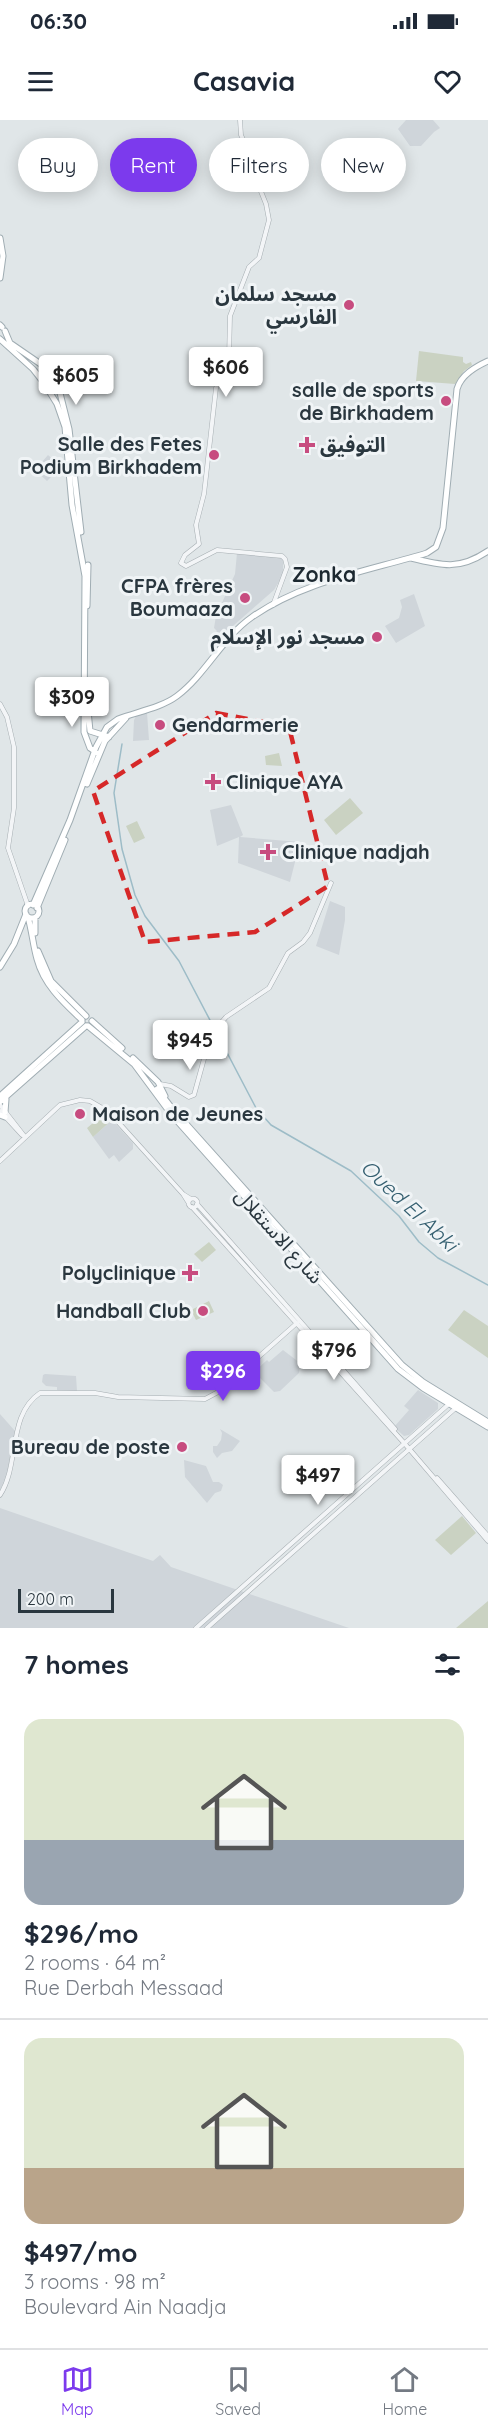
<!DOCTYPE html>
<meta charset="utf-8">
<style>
body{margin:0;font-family:Quicksand,"Noto Sans Arabic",sans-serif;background:#f6f6f7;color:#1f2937;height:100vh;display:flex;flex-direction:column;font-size:22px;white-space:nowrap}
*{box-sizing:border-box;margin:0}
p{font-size:20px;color:#747a83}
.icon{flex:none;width:33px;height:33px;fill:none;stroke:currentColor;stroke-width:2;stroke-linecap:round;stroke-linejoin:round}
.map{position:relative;height:1508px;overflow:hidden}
.panel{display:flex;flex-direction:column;background:#fff;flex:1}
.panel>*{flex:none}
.banner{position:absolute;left:18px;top:18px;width:453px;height:54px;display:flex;gap:12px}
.scale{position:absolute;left:18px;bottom:15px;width:96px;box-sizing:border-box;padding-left:6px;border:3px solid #2a373f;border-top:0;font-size:16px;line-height:21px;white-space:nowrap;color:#2a373f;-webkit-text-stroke:4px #f0f4f6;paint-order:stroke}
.price{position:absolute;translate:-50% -51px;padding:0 14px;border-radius:6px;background:#fff;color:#222;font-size:20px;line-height:39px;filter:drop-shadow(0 2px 3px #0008)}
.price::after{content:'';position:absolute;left:50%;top:36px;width:18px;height:14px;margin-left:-9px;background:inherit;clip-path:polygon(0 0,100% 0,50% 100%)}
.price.on{background:#7c3aed;color:#fff}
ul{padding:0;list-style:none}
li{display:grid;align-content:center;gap:12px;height:318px;padding:0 24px}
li+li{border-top:2px solid #e0e1e3}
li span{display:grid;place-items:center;height:186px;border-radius:18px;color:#555}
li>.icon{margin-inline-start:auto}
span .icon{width:108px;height:108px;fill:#fffc;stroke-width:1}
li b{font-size:26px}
h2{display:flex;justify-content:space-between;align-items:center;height:72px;padding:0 24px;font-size:26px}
.pill{padding:0 21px;border-radius:27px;background:#fff;box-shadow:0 3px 15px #0003;font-size:21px;line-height:54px}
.pill.on{background:#7c3aed;color:#fff}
.status{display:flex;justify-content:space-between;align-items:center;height:42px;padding:0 30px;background:#fff;direction:ltr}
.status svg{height:16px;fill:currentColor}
header{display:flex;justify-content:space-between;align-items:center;height:78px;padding:0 24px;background:#fff;font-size:27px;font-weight:700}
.tab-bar{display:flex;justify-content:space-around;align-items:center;height:84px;border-top:2px solid #e0e1e3;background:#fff;font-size:16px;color:#747a83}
.tab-bar a{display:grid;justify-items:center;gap:3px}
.tab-bar .on{color:#7c3aed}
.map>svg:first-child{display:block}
.built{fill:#cfd5da}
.green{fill:#cad2c2}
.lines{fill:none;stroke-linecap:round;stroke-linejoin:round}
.stream{stroke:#9dbcc7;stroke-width:1.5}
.minor-casing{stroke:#a6aeb2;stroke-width:5}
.major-casing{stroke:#a0adb3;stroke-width:7}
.minor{stroke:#f3f5f7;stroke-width:4}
.major{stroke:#fff;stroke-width:5}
.marked{fill:none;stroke:#d62828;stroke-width:4.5;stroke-dasharray:12 8;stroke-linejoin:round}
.poi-dot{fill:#c74c7f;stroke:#f0f4f6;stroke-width:2}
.labels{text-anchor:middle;stroke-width:6;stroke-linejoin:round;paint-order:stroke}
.poi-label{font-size:20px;font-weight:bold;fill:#2a373f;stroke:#f0f4f6;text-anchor:end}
.street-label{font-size:20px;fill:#2a373f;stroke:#f0f4f6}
.neighbourhood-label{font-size:21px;font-weight:bold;fill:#1c2830;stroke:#f0f4f6}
.water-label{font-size:21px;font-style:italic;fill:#366071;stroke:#f0f4f6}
</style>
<div class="status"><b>06:30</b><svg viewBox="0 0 49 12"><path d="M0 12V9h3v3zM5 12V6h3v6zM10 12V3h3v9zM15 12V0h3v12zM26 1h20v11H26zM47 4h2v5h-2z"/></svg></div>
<header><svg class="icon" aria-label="menu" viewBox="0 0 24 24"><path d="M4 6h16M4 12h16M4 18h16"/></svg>Casavia<svg class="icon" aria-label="heart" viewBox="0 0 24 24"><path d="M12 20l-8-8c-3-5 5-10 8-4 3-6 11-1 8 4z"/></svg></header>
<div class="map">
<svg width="488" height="1508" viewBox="0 0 488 1508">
<rect width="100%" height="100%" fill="#e0e6e8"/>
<!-- built -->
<path class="built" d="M406,0h27l7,8 -6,4 -13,14h-11l-12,-17z
M48,335l11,10 1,7h-4l-9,9 -12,-11z
M237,433l46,5v17l-9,15 -57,50 -5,-2 5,-7 -3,-3 2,-12 19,-42z
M414,474l11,32 -29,17 -11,-17 14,-8 3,-11 -2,-7z
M147,593l2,27 -16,1 1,-21 2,-4z
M231,685l12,30 -3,2 60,5 -10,40 -52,-19 1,-26 -22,9 -7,-36z
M330,781l15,6v13l-6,35 -23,-9z
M112,1000l21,23v6l-14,13 -5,-7 -5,4 -16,-22z
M283,1230l17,13 -1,10 -19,18 -6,1 -20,-20 13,-12 2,2z
M45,1254l31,2 1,15 -20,-1v-3l-11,-1 -4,-4 1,-7z
M418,1270l20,13v6l-29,26 -5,1 -10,-9 15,-17 -5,-4z
M0,1294l15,17 -9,48 -6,12z
M220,1309l20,12 -8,10 -10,2 -5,5 -4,-6v-6h4l4,-6 1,-7z
M184,1340l22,6 7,16h6l4,3 -2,6 -6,2 -8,10 -22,-26z
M0,1388l153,53 7,-6 11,12 178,61h-349z"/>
<!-- green -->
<path class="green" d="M419,231l44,6v5l3,2 5,-2 1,3 -8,6 -9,13 -39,-3z
M279,633l3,13 -16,-1 -1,-9z
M350,678l13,15 -27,22 -12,-15z
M137,701l8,17 -11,5 -8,-17z
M105,993l7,7 -19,17 -6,-9z
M209,1122l7,8 -14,12 -8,-8z
M209,1181l5,11 -18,8 -5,-10z
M464,1190l24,16v32l-40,-28z
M462,1396l14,17 -25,22 -16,-15z
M488,1481v27h-32z"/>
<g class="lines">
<!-- stream -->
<path class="stream" d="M122,624l-8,49 8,56 13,46 10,21 34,45 77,147 15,17 80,46 48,45 20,26 19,16 50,27"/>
<defs>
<path id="minor" d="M240,0l1,15 13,28 2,16 10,25 3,16 -10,38 -10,9 -19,49 -1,42 -13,30 -12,106 -8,31 3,19 -14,11 -4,8 5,3 31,-16 65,6 3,3 2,8 -14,38
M0,584l7,13 7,30v61l-6,40 20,58
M160,964l11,2 18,11 5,-2 13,-47 7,-17 12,-14 43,-29 19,-35 15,-11 7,-9 21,-50
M0,985l25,32
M0,991l22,24
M0,1041l60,-56 20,-5 10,1 19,11 74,82
M188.5 1083a4.5 4.5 0 1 1 9 0a4.5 4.5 0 1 1-9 0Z
M188,1082l-5,-8 8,5
M197,1084l198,225
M192,1087l213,237 83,97
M437,1358l51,58
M0,1375c20,-30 7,-80 40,-102h55l23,4 87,2 15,-8 77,-68
M196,1508l254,-225
M207,1508l251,-222"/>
<path id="major" d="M0,118l3,18 -3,22
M0,205l2,2
M5,211l5,12 32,22 18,28 9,36 12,103
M0,219l33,30 11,14 13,21 8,23 7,78 13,71 -1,156 6,16 9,6
M411,438c32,8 49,12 77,-7
M87,486l1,-41
M87,580l3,31 19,6
M87,664l18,-43 21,-23
M25 791a7 7 0 1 1 14 0a7 7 0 1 1-14 0Z
M33,785l37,-85 26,-73 11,-20 11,-8c18,-7 43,-11 59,-23 29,-22 45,-58 75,-79 52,-36 116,-46 175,-64l9,-6 7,-19 14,-139c4,-14 18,-22 31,-28
M37,788l28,-68
M28,797c4,14 5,28 9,42 7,26 26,43 45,61
M35,798v15
M38,831l13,30 35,35
M0,847l14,-23 12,-30
M92,901l30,27
M88,906l46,38 37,50 227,255 25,19 65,39
M133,938l25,24 7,14
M157,969l14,18 231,258 21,17 65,40
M0,976l82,-74
M0,982l86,-76
M5,992l1,-13
M0,995l5,2"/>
</defs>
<!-- minor casing -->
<use href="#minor" class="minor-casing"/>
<!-- major casing -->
<use href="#major" class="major-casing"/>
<!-- minor -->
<use href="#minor" class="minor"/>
<!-- major -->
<use href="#major" class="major"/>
</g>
<!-- marked area -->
<path class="marked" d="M216,593l73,14 39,159 -73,46 -110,10 -52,-151z"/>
<!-- markers -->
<g class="poi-dot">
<circle cx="349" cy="185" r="6"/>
<circle cx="446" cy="281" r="6"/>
<path d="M304 316h6v6h6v6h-6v6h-6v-6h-6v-6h6z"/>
<circle cx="214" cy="335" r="6"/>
<circle cx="245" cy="478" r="6"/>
<circle cx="377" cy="517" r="6"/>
<circle cx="160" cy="605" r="6"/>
<path d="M210 653h6v6h6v6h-6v6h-6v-6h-6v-6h6z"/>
<path d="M265 723h6v6h6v6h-6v6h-6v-6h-6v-6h6z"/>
<circle cx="80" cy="994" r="6"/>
<path d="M187 1144h6v6h6v6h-6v6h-6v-6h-6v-6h6z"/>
<circle cx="203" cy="1191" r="6"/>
<circle cx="182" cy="1327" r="6"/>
</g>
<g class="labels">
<!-- poi labels -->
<g class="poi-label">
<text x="337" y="181">مسجد سلمان<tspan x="337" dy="23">الفارسي</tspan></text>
<text x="434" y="277">salle de sports<tspan x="434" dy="23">de Birkhadem</tspan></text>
<text x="202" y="331">Salle des Fetes<tspan x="202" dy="23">Podium Birkhadem</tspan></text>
<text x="320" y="332" text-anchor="start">التوفيق</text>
<text x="233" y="473">CFPA frères<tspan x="233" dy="23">Boumaaza</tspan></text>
<text x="365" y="524">مسجد نور الإسلام</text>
<text x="172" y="612" text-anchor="start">Gendarmerie</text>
<text x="226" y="669" text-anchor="start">Clinique AYA</text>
<text x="282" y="739" text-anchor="start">Clinique nadjah</text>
<text x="92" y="1001" text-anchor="start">Maison de Jeunes</text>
<text x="176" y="1160">Polyclinique</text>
<text x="191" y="1198">Handball Club</text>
<text x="170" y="1334">Bureau de poste</text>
</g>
<!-- street labels -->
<g class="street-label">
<text transform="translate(279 1116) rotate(48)" y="7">شارع الاستقلال</text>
</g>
<!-- neighbourhood labels -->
<g class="neighbourhood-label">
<text x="324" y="462">Zonka</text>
</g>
<!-- water labels -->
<g class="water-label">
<text transform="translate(409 1086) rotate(43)" y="7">Oued El Abki</text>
</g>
</g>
</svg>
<div class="scale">200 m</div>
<b class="price" style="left:226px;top:278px">$606</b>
<b class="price" style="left:76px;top:286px">$605</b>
<b class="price" style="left:72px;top:608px">$309</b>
<b class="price" style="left:190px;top:951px">$945</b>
<b class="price" style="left:334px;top:1261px">$796</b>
<b class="price on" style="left:223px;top:1282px">$296</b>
<b class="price" style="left:318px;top:1386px">$497</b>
<div class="banner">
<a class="pill">Buy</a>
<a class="pill on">Rent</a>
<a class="pill">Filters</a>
<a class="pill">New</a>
</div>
</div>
<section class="panel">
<h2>7 homes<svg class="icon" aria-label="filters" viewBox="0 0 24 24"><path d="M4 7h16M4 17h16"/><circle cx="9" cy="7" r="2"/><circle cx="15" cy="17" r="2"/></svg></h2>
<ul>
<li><span style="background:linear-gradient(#dfe7d0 65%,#9aa5b1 0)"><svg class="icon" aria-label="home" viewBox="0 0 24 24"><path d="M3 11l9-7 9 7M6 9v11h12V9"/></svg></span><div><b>$296/mo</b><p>2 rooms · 64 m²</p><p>Rue Derbah Messaad</p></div></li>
<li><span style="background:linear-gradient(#dfe7d0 70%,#b9a48a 0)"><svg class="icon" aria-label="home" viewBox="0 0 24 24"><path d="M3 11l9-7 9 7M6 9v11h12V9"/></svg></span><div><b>$497/mo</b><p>3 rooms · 98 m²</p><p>Boulevard Ain Naadja</p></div></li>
</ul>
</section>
<nav class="tab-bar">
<a class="on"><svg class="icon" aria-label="map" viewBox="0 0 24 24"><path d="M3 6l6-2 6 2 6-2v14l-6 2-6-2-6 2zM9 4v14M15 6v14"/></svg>Map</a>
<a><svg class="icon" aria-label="saved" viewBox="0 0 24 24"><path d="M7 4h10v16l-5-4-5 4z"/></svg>Saved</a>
<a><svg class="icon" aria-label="home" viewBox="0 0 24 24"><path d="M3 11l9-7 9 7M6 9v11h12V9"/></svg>Home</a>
</nav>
